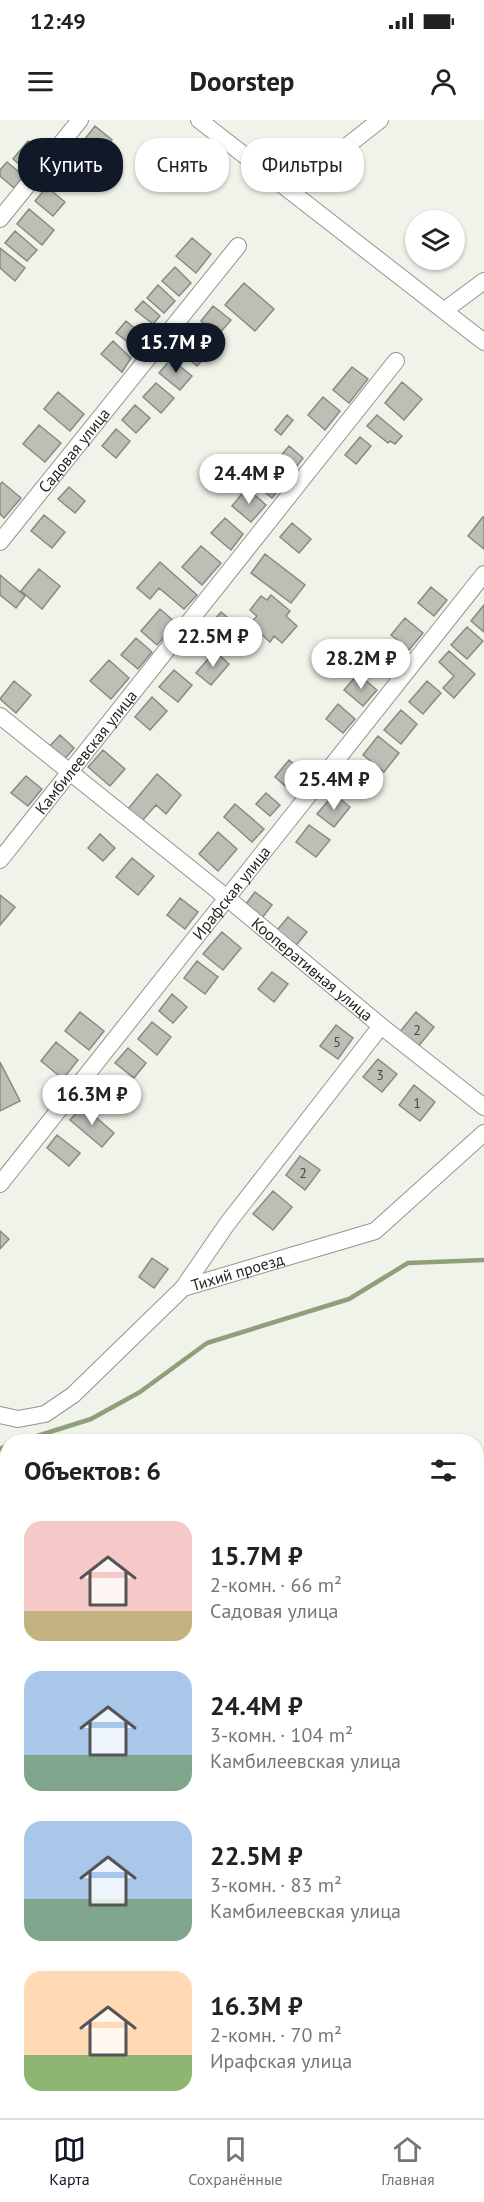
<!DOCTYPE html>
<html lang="ru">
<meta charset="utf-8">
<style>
body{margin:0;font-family:"PT Sans",sans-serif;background:#f6f6f6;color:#222;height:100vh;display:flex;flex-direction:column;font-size:22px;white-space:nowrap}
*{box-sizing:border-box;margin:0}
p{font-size:20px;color:#767676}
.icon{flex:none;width:33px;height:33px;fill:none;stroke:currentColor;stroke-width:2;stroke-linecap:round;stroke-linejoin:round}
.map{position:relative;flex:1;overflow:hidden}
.side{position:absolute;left:0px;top:1314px;width:484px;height:684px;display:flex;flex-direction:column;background:#fff;border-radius:24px 24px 0 0;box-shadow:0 2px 4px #0004}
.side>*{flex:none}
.guide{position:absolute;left:18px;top:18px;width:448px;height:54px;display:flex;gap:12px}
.tools{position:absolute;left:405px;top:90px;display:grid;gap:12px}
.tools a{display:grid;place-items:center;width:60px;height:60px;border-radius:50%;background:#fff;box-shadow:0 2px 4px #0004;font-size:30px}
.price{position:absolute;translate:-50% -51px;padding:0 14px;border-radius:21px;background:#fff;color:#222;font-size:20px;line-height:39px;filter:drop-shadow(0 2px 3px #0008)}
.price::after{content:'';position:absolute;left:50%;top:36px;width:18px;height:14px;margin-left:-9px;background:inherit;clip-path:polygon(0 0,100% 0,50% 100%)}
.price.current{background:#111827;color:#fff}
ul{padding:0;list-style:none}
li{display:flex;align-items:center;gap:18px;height:150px;padding:0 24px}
li span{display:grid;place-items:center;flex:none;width:168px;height:120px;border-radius:18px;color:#555}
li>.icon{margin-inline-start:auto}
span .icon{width:72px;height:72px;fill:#fffc;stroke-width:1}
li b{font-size:26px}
h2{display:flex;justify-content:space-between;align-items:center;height:72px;padding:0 24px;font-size:26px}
.chip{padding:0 21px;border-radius:24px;background:#fff;box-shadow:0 2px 4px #0004;font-size:21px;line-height:54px}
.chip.current{background:#111827;color:#fff}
.status{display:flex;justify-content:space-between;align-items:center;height:42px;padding:0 30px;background:#fff;direction:ltr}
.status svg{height:16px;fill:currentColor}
header{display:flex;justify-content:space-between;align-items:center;height:78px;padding:0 24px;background:#fff;font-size:27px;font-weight:700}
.dock{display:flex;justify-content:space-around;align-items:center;height:84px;border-top:2px solid #e0e0e0;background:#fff;font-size:16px;color:#767676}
.dock a{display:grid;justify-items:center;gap:3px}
.dock .current{color:#111827}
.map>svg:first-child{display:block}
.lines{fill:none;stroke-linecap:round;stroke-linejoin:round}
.stream{stroke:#8fa079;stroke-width:4.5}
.building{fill:#bbbfb6;stroke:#878b82;stroke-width:1.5}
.minor-casing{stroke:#92968d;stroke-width:18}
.secondary-casing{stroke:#92968d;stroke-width:24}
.minor{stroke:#fff;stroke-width:16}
.secondary{stroke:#fff;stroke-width:22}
.labels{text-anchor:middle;stroke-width:4.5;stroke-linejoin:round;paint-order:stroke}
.number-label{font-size:14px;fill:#494c46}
.street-label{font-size:16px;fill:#232521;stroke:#fff}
</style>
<div class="status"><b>12:49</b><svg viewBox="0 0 49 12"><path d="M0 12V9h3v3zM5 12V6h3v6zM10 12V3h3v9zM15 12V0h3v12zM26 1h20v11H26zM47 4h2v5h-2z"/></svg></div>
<header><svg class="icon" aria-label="menu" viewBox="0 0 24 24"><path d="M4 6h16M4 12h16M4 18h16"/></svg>Doorstep<svg class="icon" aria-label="person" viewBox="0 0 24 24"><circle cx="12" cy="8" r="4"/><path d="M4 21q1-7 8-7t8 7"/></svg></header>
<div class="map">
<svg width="484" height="1998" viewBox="0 0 484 1998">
<rect width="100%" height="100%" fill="#eff3e9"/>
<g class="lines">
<!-- stream -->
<path class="stream" d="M18,1322l73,-23 49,-27 67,-49 142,-44 59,-36 76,-3
M0,1329l8,-4"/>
</g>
<!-- building -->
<path class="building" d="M95,6l17,14 -14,19 -18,-14z
M28,21l16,12 -16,19 -15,-13z
M74,33l19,16 -12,14 -19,-16z
M7,42l17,14 -10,12 -14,-12v-6z
M47,67l18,15 -12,14 -18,-15z
M29,89l25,21 -12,15 -25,-21z
M15,111l22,19 -10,11 -22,-18z
M192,118l19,16 -15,19 -20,-17z
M0,128l25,20 -10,13 -15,-13z
M175,147l16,16 -12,13 -17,-15z
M244,163l30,26 -19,22 -30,-26z
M158,165l17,16 -11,12 -17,-15z
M143,181l17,15 -7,8 -18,-14z
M213,186l18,14 -13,15 -17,-14z
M126,201l17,14 -9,12 -18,-14z
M190,220l17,15 -10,11 -17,-14z
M113,221l18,17 -9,14 -21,-18z
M171,239l21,17 -12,14 -21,-17z
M352,247l16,12 -19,24 -16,-13z
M402,262l20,17 -18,21 -19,-17z
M156,263l18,15 -13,15 -18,-16z
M58,272l26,22 -14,17 -26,-22z
M323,277l17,14 -15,19 -17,-15z
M135,285l15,13 -14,15 -14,-13z
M287,295l6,5 -12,15 -6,-5z
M377,295l25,21 -7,8 -5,-3 -2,2 -21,-17z
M39,305l22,18 -16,19 -22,-18z
M116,309l14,12 -14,17 -14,-12z
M360,317l11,9 -15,18 -11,-9z
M289,326l14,12 -10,13 -15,-12z
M268,342l20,16 -16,20 -20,-16z
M2,362l19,16 -17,20 -4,-4v-29z
M69,367l16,14 -10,12 -17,-14z
M247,368l19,17 -15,17 -19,-16z
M44,395l21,17 -13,16 -21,-17z
M483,397l1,1v31l-16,-13z
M225,398l18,16 -12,16 -20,-17z
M292,403l19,16 -12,14 -19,-16z
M201,426l20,17 -19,22 -20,-18z
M265,434l40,31 -14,18 -40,-30z
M160,442l37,33 -13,14 -25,-21 -9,11 -13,-11z
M39,449l21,17 -18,23 -21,-18z
M0,455l25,21 -9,12 -16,-13z
M431,467l16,13 -13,16 -16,-13z
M271,475l19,16 -4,5 11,10 -15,17 -8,-7 -4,6 -20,-18 7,-8 -7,-6 11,-14 6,4z
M484,485v27l-13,-11z
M160,489l16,14 -19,22 -16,-14z
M221,492l22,18 -14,16 -21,-19z
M405,498l18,15 -14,17 -18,-15z
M467,507l16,14 -16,18 -16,-14z
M136,518l16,14 -14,17 -17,-14z
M215,531l14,13 -18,21 -15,-12z
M449,531l26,23 -21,24 -11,-10 11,-12 -15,-14z
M109,540l20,18 -18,21 -21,-18z
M174,550l18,15 -14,17 -19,-15z
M358,554l19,16 -14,16 -19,-16z
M14,561l17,14 -15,18 -16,-14z
M427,561l14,12 -18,21 -14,-12z
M152,577l15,14 -17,19 -15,-13z
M338,584l17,15 -12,14 -17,-14z
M401,590l16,14 -16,20 -17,-14z
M60,615l14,13 -11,13 -15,-13z
M378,616l21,17 -15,19 -21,-17z
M103,630l22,19 -15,17 -22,-19z
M289,640l18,15 -15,17 -17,-15z
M357,644l16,13 -18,21 -15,-13z
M157,654l24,21 -15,19 -10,-9 -14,16 -14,-12z
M26,656l16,13 -14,17 -17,-13z
M266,673l14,12 -10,11 -14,-12z
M334,674l16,13 -16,20 -17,-13z
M235,684l29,25 -12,13 -28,-25z
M309,705l21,15 -14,17 -20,-15z
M218,712l19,17 -19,22 -19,-17z
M100,714l15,14 -12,13 -15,-13z
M132,738l22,18 -16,19 -22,-18z
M255,772l17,13 -13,17 -17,-13z
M0,775l15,12 -15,18z
M180,778l18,14 -13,17 -18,-14z
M288,797l19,15 -14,17 -19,-15z
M222,812l19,16 -18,22 -20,-16z
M197,841l21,16 -13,17 -21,-16z
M272,852l16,12 -14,18 -16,-13z
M172,874l15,13 -14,16 -14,-12z
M80,892l24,19 -15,19 -24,-19z
M416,892l18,15 -17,21 -18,-15z
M152,902l19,15 -14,18 -19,-16z
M336,905l17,13 -15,21 -18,-13z
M56,922l22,18 -15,19 -22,-18z
M128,928l18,15 -12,15 -19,-15z
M378,939l19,15 -15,18 -19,-15z
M0,942l20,39 -20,10z
M106,957l17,14 -15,17 -17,-14z
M414,965l21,17 -15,19 -21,-16z
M83,986l31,27 -12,14 -32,-27z
M57,1015l23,18 -11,13 -22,-18z
M300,1036l20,14 -15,20 -19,-15z
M273,1071l19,16 -19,23 -20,-16z
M0,1111l9,8 -9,10z
M152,1138l16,11 -14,19 -15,-11z
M8,1747v20l-8,3v-20z
M0,1893l8,6v38l-6,8 -2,-1z
M323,1990h5l7,5 3,-5h14l-5,8h-19l-7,-5z
M421,1990h30l-5,8h-15z"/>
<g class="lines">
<defs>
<g id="minor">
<path d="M199,0l285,222"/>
<path d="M290,71l90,-71"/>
<path d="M0,99l80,-99"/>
<path d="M445,190l39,-29"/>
<path id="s1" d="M0,422l238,-296"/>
<path id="s2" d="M0,596l227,182 154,128 103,81"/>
<path id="s3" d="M0,740l396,-499"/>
<path id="s4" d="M0,1064l484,-610"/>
<path d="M183,1168l44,-64 154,-198"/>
<path id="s5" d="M0,1295l18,4 27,-5 28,-19 110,-107 192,-57 109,-98"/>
<path d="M415,1990l11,8"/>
</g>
<path id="secondary" d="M0,1801h8
M477,1818l7,1"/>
</defs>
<!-- minor casing -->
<use href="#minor" class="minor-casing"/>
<!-- secondary casing -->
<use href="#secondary" class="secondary-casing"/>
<!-- minor -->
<use href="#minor" class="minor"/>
<!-- secondary -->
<use href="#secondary" class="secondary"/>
</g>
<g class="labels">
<!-- number labels -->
<g class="number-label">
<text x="417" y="915">2</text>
<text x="337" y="927">5</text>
<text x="380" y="960">3</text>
<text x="417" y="988">1</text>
<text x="303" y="1058">2</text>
</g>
<!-- street labels -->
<g class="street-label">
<text dy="6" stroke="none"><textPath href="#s1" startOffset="118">Садовая улица</textPath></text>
<text dy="6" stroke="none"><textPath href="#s3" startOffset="138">Камбилеевская улица</textPath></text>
<text dy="6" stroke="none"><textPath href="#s4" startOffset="372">Ирафская улица</textPath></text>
<text dy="6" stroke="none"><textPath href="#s2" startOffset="402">Кооперативная улица</textPath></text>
<text dy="6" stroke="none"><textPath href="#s5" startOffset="290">Тихий проезд</textPath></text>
</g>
</g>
</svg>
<div class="tools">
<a><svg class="icon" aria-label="layers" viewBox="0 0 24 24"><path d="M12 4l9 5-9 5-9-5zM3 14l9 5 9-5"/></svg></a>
</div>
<b class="price current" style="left:176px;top:254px">15.7M ₽</b>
<b class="price" style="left:249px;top:385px">24.4M ₽</b>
<b class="price" style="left:213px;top:548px">22.5M ₽</b>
<b class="price" style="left:361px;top:570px">28.2M ₽</b>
<b class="price" style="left:334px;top:691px">25.4M ₽</b>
<b class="price" style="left:92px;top:1006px">16.3M ₽</b>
<div class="guide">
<a class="chip current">Купить</a>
<a class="chip">Снять</a>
<a class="chip">Фильтры</a>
</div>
<section class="side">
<h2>Объектов: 6<svg class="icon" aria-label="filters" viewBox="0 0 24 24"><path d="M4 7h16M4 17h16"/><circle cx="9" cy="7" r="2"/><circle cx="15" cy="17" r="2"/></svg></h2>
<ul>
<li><span style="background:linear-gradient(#f6c9c9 75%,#c2b280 0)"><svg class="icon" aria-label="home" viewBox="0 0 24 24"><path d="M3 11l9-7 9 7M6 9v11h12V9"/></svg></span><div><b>15.7M ₽</b><p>2-комн. · 66 m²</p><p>Садовая улица</p></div></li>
<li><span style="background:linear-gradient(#a9c7e8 70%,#7fa58c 0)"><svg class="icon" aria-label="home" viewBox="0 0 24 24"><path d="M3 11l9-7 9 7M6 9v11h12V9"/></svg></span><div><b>24.4M ₽</b><p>3-комн. · 104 m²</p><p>Камбилеевская улица</p></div></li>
<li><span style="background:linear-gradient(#a9c7e8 65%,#7fa58c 0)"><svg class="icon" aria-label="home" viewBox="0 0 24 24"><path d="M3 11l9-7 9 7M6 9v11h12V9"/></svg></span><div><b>22.5M ₽</b><p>3-комн. · 83 m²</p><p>Камбилеевская улица</p></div></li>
<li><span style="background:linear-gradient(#ffd9b3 70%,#8fb573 0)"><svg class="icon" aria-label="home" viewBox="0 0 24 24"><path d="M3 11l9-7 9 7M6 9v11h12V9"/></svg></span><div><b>16.3M ₽</b><p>2-комн. · 70 m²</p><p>Ирафская улица</p></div></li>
</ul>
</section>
</div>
<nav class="dock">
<a class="current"><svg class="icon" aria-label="map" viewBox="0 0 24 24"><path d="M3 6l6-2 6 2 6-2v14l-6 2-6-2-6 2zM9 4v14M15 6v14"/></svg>Карта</a>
<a><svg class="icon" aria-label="saved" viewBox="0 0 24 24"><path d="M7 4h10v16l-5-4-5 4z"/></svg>Сохранённые</a>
<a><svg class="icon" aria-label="home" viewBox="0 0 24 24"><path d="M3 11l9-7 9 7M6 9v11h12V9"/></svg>Главная</a>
</nav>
